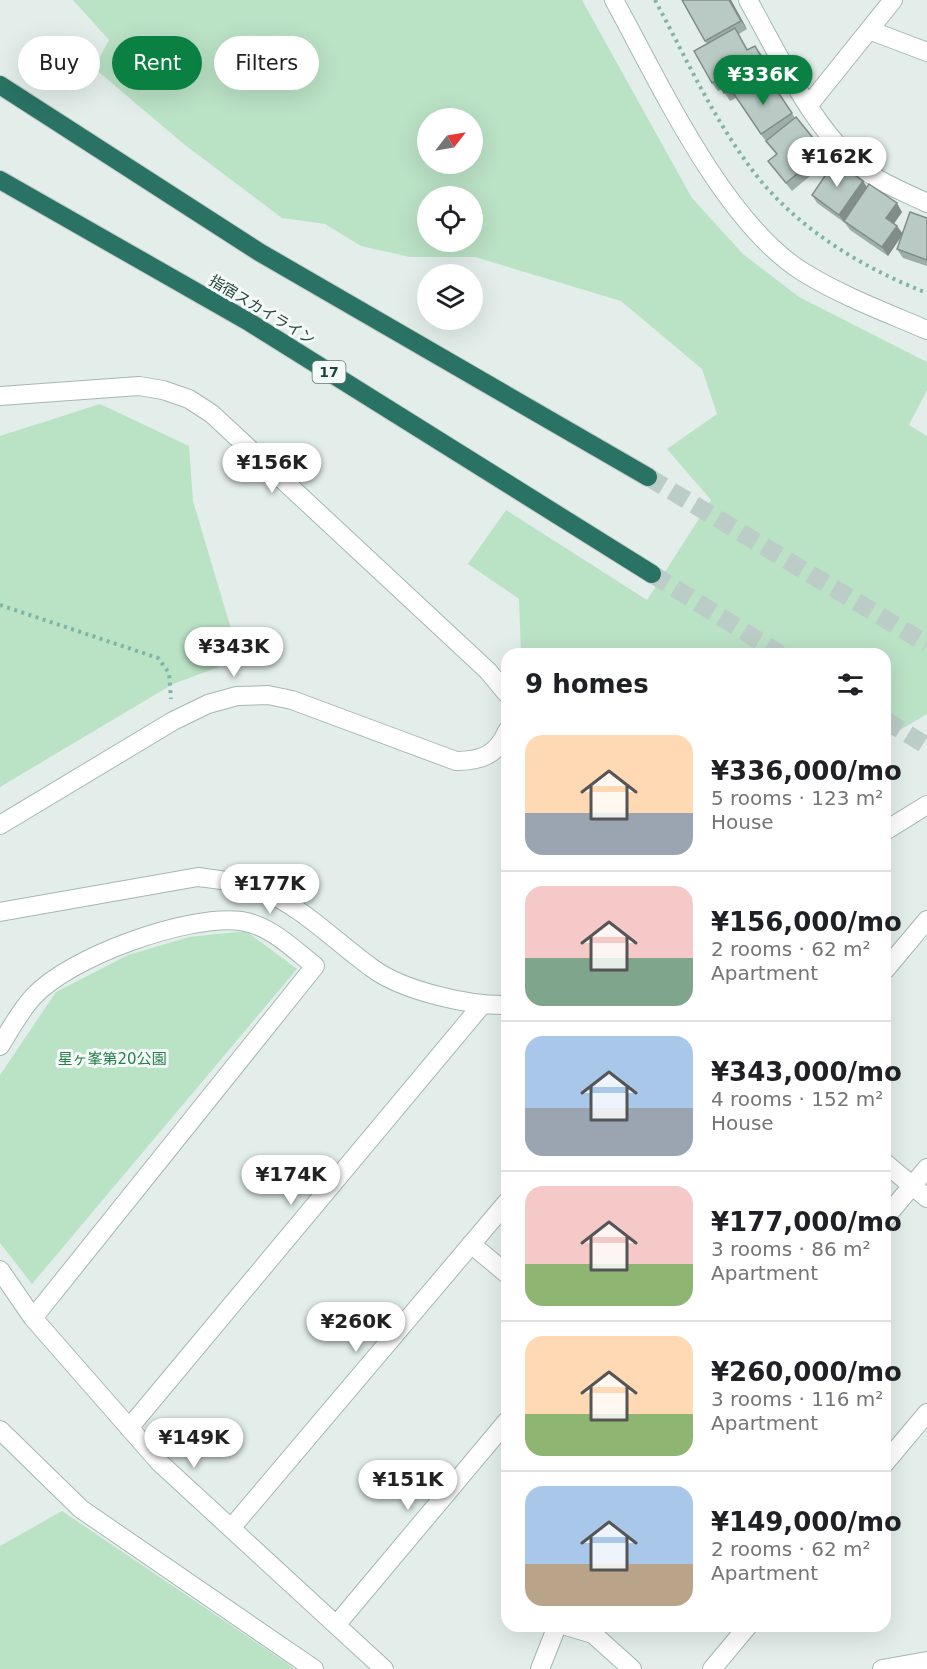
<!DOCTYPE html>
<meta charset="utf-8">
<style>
body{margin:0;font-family:"DejaVu Sans","Noto Sans JP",sans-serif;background:#f6f6f6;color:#202124;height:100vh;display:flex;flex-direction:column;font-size:22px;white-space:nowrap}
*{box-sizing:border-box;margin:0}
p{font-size:20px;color:#757577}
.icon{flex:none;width:33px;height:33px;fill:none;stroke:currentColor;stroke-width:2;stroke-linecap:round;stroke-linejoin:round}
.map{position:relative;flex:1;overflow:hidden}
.panel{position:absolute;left:501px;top:648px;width:390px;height:984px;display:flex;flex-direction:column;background:#fff;border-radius:18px;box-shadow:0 6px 24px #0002}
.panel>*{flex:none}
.hud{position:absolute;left:18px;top:36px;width:393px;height:54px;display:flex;gap:12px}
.needle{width:39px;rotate:59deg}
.tools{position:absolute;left:417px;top:108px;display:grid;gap:12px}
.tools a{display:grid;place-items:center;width:66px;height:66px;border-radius:50%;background:#fff;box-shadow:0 6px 24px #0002;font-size:30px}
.price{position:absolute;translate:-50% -51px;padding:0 14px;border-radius:21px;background:#fff;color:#222;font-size:20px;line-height:39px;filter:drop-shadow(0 2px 3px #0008)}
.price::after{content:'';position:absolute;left:50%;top:36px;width:18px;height:14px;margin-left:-9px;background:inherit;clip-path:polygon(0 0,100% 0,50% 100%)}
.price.current{background:#0b8043;color:#fff}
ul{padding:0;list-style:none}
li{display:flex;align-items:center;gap:18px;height:150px;padding:0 24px}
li+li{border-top:2px solid #e0e0e0}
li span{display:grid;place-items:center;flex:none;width:168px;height:120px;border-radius:18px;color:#555}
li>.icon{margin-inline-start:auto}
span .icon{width:72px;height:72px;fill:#fffc;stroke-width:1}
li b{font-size:26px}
h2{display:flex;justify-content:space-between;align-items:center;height:72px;padding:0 24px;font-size:26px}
.tag{padding:0 21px;border-radius:27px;background:#fff;box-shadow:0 6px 24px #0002;font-size:21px;line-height:54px}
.tag.current{background:#0b8043;color:#fff}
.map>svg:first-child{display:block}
.green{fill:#bae2c5;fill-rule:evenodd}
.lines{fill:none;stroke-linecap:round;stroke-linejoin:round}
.motorway-tunnel{stroke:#bcccc7;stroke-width:18;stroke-dasharray:18 9;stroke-linecap:butt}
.minor-casing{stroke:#a5b7b2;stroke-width:20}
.tertiary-casing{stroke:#a5b7b2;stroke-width:20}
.motorway-casing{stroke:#c1cac8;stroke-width:20}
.path{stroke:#80b5a6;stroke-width:4;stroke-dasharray:3 4.5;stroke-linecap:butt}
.minor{stroke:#fff;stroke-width:18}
.tertiary{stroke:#fff;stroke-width:18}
.motorway{stroke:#297264;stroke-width:18}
.wall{fill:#9eaea8}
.shaded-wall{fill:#818d88}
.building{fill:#b8cac3;stroke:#818d88;stroke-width:1.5}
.labels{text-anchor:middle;stroke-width:6;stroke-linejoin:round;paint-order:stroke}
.shield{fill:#f4faf7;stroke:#607973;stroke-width:1.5}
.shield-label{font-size:14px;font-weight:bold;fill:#20423a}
.street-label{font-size:15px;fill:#20423a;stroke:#f4faf7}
.park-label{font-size:15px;fill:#267e49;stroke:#f4faf7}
</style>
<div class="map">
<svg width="927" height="1669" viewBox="0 0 927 1669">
<rect width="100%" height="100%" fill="#e3eeea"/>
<!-- green -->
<path class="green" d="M73,0h509l110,198 51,56 56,43 128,65v28l-18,35 18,11v278l-42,25v-85h-364l-2,-55 -51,-35 38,-54 141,90 64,-100 -44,-51 50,-35 -15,-45 -81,-68 -146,-44h-65l-49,-11 -36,-22 -43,-6 -97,-73 -91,-77 15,-28zM472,118v46h-44v-46zM472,196v46h-44v-46z
M100,404l89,42 4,55 47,158 -67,25 -173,103v-351z
M246,931l51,38 -265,315 -32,-41v-168l56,-83 72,-37 61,-18z
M62,1511l226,153 6,5h-294v-123z"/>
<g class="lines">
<!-- motorway-tunnel -->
<path class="motorway-tunnel" d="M648,477l279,167
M652,574l128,80
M885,720l42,26"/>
<defs>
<path id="minor" d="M748,0c31,55 71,143 125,176 17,11 36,18 54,27
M869,30l58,22
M808,106l85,-106
M0,396l139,-10 24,4 26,9 23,15 276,257 19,23
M0,825l173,-104 35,-17 29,-8 31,-1 24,5 164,61c25,0 41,-6 51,-30
M885,831l42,-26
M0,912l198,-35c22,3 45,5 66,14 41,18 73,52 108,77 31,23 97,38 135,37
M885,970l42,-50
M0,1046c10,-16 20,-35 33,-49 36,-40 155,-83 208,-76 29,4 52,28 74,45l-282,352
M885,1163l42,35
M885,1218l42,-50
M471,1244l36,30
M0,1270l33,48 127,145 224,206
M129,1428l352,-422
M0,1430l81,79 233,160
M885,1463l42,-50
M232,1527l275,-325
M337,1624l170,-203
M566,1626l27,8 39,35
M540,1669l17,-43
M712,1669l36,-43
M882,1669l45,-8"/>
<path id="tertiary" d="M614,0c45,82 109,222 189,272 39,24 82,40 124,58"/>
<path id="motorway" d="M0,85l259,167 389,225
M0,180l249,142 403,252"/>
</defs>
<!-- minor casing -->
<use href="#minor" class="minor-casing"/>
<!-- tertiary casing -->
<use href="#tertiary" class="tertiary-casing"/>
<!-- motorway casing -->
<use href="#motorway" class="motorway-casing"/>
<!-- path -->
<path class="path" d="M655,0c30,56 57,116 95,167 43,59 110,100 177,126
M0,605l158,53 11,15 2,26"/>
<!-- minor -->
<use href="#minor" class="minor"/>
<!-- tertiary -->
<use href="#tertiary" class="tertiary"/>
<!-- motorway -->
<use href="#motorway" class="motorway"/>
</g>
<!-- wall -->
<path class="wall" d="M682,0h49l16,29 -8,5 9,16 13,4 13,23 -16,9 3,5 11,-8 23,35 23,28 -13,11 11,14 -24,20 -24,-30 8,-7 -9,-11 -31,-45 -6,3 -8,-12 -4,2 -6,-8 -5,-39z
M867,187l35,25 -8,12 3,2 5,7 25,-15v48l-24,-8 -6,-9 5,-14 -14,21 -38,-26 -5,-7 -28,-20 -5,-8z"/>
<!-- shaded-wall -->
<path class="shaded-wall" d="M729,0h2l16,29 -6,-8z
M755,46l6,8 13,23 -6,-8z
M863,181l6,9 -24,33 -6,-8z
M897,203l5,9 -10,14 -6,-8z
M897,226l6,8 -15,22 -6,-9z"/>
<!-- building -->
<path class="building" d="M682,0h47l12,21 -36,20z
M735,28l12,22 8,-4 13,23 -44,24 -7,-13 -5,3 -18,-32z
M754,80l7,11 11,-8 20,30 -31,21 -27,-40z
M796,117l17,21 -14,11 11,14 -24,20 -18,-22 9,-7 -11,-13z
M835,161l28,20 -24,34 -27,-20z
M869,184l28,19 -11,15 11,8 -15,21 -38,-26z
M910,212l17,6v42l-30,-11z"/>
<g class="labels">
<!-- shield labels -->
<rect class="shield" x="312.5" y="361" width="33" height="22" rx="4.5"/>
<g class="shield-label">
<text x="329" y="377">17</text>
</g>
<!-- street labels -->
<g class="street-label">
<text transform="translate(262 310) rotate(31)" y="5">指宿スカイライン</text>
</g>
<!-- park labels -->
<g class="park-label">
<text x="112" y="1064">星ヶ峯第20公園</text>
</g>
</g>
</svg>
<div class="tools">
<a><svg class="needle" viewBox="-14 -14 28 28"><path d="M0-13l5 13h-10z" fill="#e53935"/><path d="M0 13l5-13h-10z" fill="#757577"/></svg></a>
<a><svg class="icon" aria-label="locate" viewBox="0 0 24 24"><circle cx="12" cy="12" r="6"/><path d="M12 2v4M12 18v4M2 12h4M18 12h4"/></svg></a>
<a><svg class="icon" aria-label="layers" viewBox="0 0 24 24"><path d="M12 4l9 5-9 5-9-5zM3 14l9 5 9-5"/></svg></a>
</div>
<b class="price current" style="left:763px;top:106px">¥336K</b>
<b class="price" style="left:837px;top:188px">¥162K</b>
<b class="price" style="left:272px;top:494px">¥156K</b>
<b class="price" style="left:234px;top:678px">¥343K</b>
<b class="price" style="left:270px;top:915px">¥177K</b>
<b class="price" style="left:291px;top:1206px">¥174K</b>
<b class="price" style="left:356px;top:1353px">¥260K</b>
<b class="price" style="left:194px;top:1469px">¥149K</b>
<b class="price" style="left:408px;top:1511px">¥151K</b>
<div class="hud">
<a class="tag">Buy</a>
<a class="tag current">Rent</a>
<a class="tag">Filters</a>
</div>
<section class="panel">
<h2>9 homes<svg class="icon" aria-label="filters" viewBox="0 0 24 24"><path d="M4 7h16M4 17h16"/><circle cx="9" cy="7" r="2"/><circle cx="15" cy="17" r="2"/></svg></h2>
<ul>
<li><span style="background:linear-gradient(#ffd9b3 65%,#9aa5b1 0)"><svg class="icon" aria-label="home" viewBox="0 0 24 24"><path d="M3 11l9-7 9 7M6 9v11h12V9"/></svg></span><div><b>¥336,000/mo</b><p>5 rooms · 123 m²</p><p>House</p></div></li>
<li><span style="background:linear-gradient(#f6c9c9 60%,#7fa58c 0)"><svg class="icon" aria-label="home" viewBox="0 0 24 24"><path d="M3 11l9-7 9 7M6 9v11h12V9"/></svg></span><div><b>¥156,000/mo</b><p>2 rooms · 62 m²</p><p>Apartment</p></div></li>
<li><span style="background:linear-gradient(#a9c7e8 60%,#9aa5b1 0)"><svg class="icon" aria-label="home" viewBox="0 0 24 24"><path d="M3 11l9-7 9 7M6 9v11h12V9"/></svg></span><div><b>¥343,000/mo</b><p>4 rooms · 152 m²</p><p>House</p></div></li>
<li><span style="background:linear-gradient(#f6c9c9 65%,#8fb573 0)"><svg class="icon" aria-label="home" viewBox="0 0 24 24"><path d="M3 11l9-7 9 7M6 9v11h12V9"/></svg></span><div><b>¥177,000/mo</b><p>3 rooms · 86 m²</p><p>Apartment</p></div></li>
<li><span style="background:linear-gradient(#ffd9b3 65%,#8fb573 0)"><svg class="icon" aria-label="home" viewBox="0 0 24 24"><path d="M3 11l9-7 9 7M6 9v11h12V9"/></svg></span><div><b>¥260,000/mo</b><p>3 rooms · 116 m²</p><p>Apartment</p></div></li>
<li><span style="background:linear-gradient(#a9c7e8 65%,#b9a48a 0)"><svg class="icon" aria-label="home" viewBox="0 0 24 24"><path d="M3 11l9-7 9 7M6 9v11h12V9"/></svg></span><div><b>¥149,000/mo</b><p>2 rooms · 62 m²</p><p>Apartment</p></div></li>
</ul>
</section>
</div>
